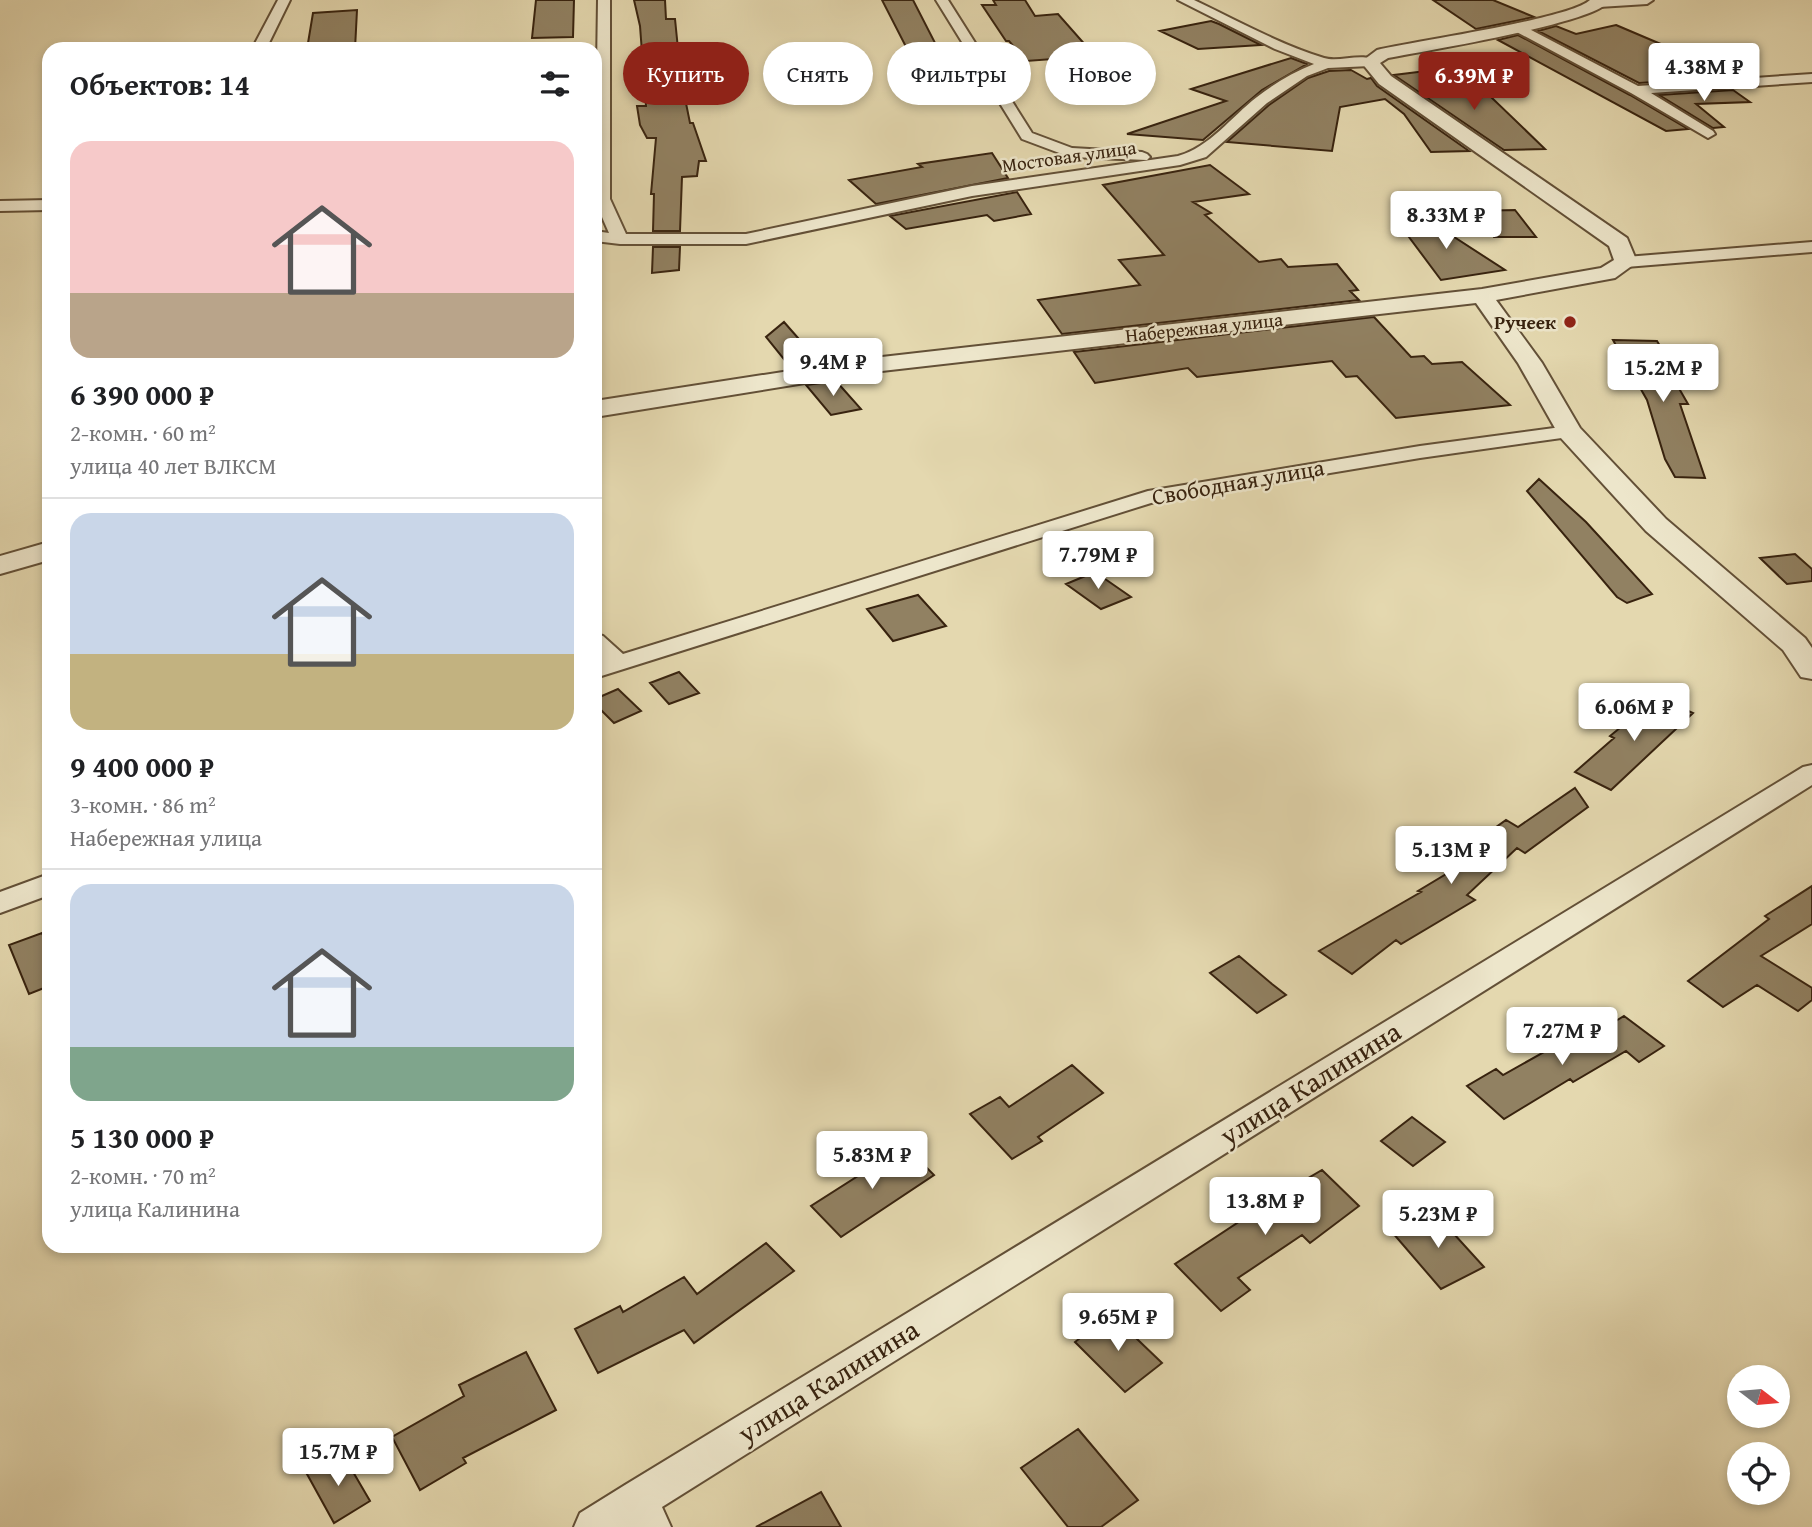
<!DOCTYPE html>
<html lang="ru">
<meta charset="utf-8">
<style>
body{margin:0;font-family:"Gentium Book Plus",serif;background:#f6f6f6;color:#202124;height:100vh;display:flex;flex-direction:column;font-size:26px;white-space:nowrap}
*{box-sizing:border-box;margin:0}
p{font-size:23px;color:#757577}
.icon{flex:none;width:38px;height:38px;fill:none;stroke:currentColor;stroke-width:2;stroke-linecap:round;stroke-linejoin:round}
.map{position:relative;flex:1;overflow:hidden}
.panel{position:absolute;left:42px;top:42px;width:560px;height:1211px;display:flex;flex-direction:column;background:#fff;border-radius:21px;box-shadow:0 4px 10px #0003}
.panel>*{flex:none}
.guide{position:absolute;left:623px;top:42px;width:665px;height:63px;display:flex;gap:14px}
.needle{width:46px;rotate:106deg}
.controls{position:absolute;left:1727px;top:1365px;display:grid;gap:14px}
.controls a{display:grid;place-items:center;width:63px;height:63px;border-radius:50%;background:#fff;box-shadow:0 4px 10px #0003;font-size:35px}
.price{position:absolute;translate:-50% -60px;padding:0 16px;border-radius:7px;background:#fff;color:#222;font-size:23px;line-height:46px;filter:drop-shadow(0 2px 4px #0008)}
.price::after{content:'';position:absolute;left:50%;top:42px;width:21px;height:16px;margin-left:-10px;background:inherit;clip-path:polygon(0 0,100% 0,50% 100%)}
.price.active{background:#8f2418;color:#fff}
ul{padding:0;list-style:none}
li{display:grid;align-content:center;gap:14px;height:371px;padding:0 28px}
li+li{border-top:2px solid #e0e0e0}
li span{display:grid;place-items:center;height:217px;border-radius:21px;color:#555}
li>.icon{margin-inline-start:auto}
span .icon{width:126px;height:126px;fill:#fffc;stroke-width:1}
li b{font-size:30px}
h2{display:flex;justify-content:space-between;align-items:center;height:84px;padding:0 28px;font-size:30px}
.pill{padding:0 24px;border-radius:32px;background:#fff;box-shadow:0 4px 10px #0003;font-size:24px;line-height:63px}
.pill.active{background:#8f2418;color:#fff}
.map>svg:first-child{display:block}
.building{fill:#918162;stroke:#38230f;stroke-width:2}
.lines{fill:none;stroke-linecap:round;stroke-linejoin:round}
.minor-casing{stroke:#635037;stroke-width:4}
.tertiary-casing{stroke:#635037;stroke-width:4}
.minor{fill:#ede6cb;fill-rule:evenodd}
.tertiary{fill:#ede6cb;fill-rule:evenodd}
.poi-dot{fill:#8f2418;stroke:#ede6cb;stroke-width:2.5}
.labels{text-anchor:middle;stroke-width:5;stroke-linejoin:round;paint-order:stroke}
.far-street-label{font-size:19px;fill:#38230f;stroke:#ede6cb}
.far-poi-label{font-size:19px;font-weight:bold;fill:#38230f;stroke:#ede6cb;text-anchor:end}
.street-label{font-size:23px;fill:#38230f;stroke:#ede6cb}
.near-street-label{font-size:28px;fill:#38230f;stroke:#ede6cb}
</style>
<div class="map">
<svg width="1812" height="1527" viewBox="0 0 1812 1527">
<rect width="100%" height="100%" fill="#e4d8af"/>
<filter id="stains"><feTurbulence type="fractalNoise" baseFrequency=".00286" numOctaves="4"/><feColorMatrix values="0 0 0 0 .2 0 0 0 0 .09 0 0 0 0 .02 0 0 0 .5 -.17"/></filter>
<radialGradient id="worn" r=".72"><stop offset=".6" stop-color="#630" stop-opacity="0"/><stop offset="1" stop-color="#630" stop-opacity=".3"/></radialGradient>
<!-- building -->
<path class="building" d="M536,0h38l-1,37 -41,1z
M634,0h31l1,19h9l3,30h-3l15,74h3l13,38h-7l-2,15 -15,1 -2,54h-27l1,-37h-3l5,-56h-9l-7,-13 -3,-19h9l-6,-80z
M882,0h31l39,76 -30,2z
M993,0h32l10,16 23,-2 37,42 -69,5 -17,-20h-3l-24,-36h14z
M1433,0h60l41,17 -58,12z
M357,10l-2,39h-48l6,-36z
M1211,21l8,3 42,21 -63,4 -38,-18z
M1616,25l47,20 51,33 -75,5 -101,-52 18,-5 20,8z
M1518,35l112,60 58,34 -22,2 -168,-91z
M1291,58l16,6 -45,26 -59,50 -76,-6 99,-33 -35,-12z
M1351,70l16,9 4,-1 6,8 92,65 -38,1 -27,-38 -19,-15 -45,8 -8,44 -105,-9 42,-37 39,-27 21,-7z
M1426,71l50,27 14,-2 55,53 -41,1 -110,-75z
M1733,90l17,12 -54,2 28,23 -11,1 -54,-33z
M992,153l16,25 -132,26 -27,-24 73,-13 -4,-3z
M1210,165l39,29 -56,8 18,11 -6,2 54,47 22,-3 7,8 49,-3 21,26 -8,1 9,9 -297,34 -24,-34 102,-15 -21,-25 45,-5 -61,-70z
M1017,192l14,22 -37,7 -7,-6 -81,14 -16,-13z
M1515,210l21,27h-42l-20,-26z
M1428,220l77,50 -64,10 -44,-59z
M653,247h27l-1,23 -27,3z
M1374,317l37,40 13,-1 8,8 30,-2 48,43 -114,13 -39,-42 -11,1 -14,-16 -135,16 -9,-9 -93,15 -21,-31z
M784,322l36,41 -29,5 -25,-31z
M1613,340l44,1 22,37h-6l15,26h-8l25,74 -30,-1 -10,-18 -18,-59z
M836,381l25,28 -30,6 -25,-30z
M1539,479l47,43 66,72 -25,9 -10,-6 -90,-106z
M1795,554l17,15v12l-25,3 -27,-26z
M1095,572l36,25 -30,12 -35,-25z
M918,595l28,31 -53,15 -26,-32z
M679,672l20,21 -30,11 -19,-21z
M618,689l23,22 -27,12 -19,-19v-5z
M1658,697l35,16 -82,77 -36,-18 39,-34 -4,-2z
M1575,788l13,19 -63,46 -8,-5 -50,47 8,5 -74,44 -5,-4 -44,34 -33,-23 102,-59 -3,-1 53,-32 -11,-6 46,-33 12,7z
M1812,886v38l-51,32 51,32v12l-14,11 -41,-26 -34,22 -35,-26 81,-62 -4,-3z
M42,933l7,15v38l-20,8 -20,-49z
M1239,956l33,28 14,11 -29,18 -47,-40z
M1624,1016l40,30 -25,16 -13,-11 -53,31 -3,-3 -66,40 -37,-33 29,-17 7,6 59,-33 8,7z
M1072,1065l31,28 -65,44 4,4 -30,18 -42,-45 30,-17 9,10z
M1412,1117l33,25 -32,24 -32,-25z
M905,1146l29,29 -93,62 -30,-31z
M1322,1170l37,36 -49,37 -8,-8 -64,43 12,12 -29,21 -46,-47 62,-41 -2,-2z
M1434,1212l50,55 -43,22 -49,-57z
M766,1243l28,28 -100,72 -10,-13 -86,43 -23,-44 45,-23 3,6 61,-35 13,17z
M1111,1314l51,49 -37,29 -50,-50z
M526,1352l30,58 -93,48 3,5 -46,27 -28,-53 72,-41 -5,-11z
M1078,1429l60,71 -37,27h-33l-47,-59z
M342,1453l28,48 -36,22 -27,-49z
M821,1492l20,35h-85z"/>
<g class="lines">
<defs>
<path id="minor" d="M278,0h12l-24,49h-14z
M598,0h12v199l16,35h120l226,-48 206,-30c32,-9 53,-39 79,-59 17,-13 36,-25 57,-33l-39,-15 -97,-49h16c42,20 85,44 130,58 16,5 40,-7 53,4l-7,4 -42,2 -21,8 -40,27 -61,54 -26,8 -208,31 -226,48h-126l-25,-3v-10l14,2 -14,-32z
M936,0h12l84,133 40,15 70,4 5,2 3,3 -3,3 -77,-3 -48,-18z
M1595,0h58l-6,4 -48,3 -4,-1z
M1518,23l120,63 174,-12v8l-161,11 62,38 2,3 -7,4 -77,-45 -118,-63 -1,-3z
M49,200v10l-49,1v-10z
M1812,242v10l-186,15 -9,-5 9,-5z
M1569,426l7,2 3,4 -3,4 -156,22 -269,45 -556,175v-15l7,-2 -7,-7v-20l8,2 20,18 525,-163 272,-45z
M1812,765v20l-1150,722 9,20h-97l6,-14 45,-28 1178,-718z
M49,874v21l-49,18v-21z"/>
<path id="tertiary" d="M1590,0h16l1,3c-18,21 -182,48 -219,55l-8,5 11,13 236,162 10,24 -22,16 -119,22 46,63 38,65 86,91 139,119 7,10v31l-11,-2 -18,-27 -137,-119 -86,-94 -42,-74 -42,-60 -603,69 -278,45v-16l278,-43 609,-69 119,-21 13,-8 -5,-14 -230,-162 -18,-22 16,-12c38,-9 193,-31 213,-50z
M49,542v18l-49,14v-18z"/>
</defs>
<!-- minor casing -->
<use href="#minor" class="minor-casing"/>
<!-- tertiary casing -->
<use href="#tertiary" class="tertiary-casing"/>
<!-- minor -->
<use href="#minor" class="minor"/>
<!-- tertiary -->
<use href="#tertiary" class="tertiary"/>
</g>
<!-- markers -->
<circle class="poi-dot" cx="1570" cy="322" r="7"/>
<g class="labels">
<!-- far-street labels -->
<g class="far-street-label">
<text transform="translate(1069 156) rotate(-8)" y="7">Мостовая улица</text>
<text transform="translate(1204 327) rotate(-6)" y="7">Набережная улица</text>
</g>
<!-- far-poi labels -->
<g class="far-poi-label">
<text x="1556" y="329">Ручеек</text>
</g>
<!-- street labels -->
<g class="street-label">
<text transform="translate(1238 482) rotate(-10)" y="8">Свободная улица</text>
</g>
<!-- near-street labels -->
<g class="near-street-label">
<text transform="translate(1310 1083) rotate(-32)" y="10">улица Калинина</text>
<text transform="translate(828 1381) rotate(-32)" y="10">улица Калинина</text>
</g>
</g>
<rect width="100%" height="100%" filter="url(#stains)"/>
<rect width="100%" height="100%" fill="url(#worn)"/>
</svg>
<div class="controls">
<a><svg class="needle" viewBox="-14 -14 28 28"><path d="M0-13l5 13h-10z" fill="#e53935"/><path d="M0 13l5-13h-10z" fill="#757577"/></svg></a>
<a><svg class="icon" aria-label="locate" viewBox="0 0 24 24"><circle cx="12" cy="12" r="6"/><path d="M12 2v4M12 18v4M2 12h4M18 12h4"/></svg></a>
</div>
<b class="price" style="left:1704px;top:103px">4.38M ₽</b>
<b class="price active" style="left:1474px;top:112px">6.39M ₽</b>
<b class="price" style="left:1446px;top:251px">8.33M ₽</b>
<b class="price" style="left:833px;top:398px">9.4M ₽</b>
<b class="price" style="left:1663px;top:404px">15.2M ₽</b>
<b class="price" style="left:1098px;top:591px">7.79M ₽</b>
<b class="price" style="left:1634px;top:743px">6.06M ₽</b>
<b class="price" style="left:1451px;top:886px">5.13M ₽</b>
<b class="price" style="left:1562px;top:1067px">7.27M ₽</b>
<b class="price" style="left:872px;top:1191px">5.83M ₽</b>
<b class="price" style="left:1265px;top:1237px">13.8M ₽</b>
<b class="price" style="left:1438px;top:1250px">5.23M ₽</b>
<b class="price" style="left:1118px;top:1353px">9.65M ₽</b>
<b class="price" style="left:338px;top:1488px">15.7M ₽</b>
<div class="guide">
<a class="pill active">Купить</a>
<a class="pill">Снять</a>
<a class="pill">Фильтры</a>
<a class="pill">Новое</a>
</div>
<section class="panel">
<h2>Объектов: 14<svg class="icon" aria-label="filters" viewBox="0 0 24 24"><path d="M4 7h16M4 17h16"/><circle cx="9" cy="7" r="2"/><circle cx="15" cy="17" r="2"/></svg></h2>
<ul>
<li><span style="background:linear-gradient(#f6c9c9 70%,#b9a48a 0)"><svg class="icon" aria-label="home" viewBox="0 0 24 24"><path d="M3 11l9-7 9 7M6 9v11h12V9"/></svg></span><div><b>6 390 000 ₽</b><p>2-комн. · 60 m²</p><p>улица 40 лет ВЛКСМ</p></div></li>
<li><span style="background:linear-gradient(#c9d6e8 65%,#c2b280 0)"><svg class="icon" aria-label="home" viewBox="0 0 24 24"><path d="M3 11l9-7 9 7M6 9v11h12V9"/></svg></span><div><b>9 400 000 ₽</b><p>3-комн. · 86 m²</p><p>Набережная улица</p></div></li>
<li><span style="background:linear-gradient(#c9d6e8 75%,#7fa58c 0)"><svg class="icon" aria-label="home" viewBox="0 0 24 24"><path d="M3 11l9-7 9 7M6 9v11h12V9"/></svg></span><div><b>5 130 000 ₽</b><p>2-комн. · 70 m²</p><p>улица Калинина</p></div></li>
</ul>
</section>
</div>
